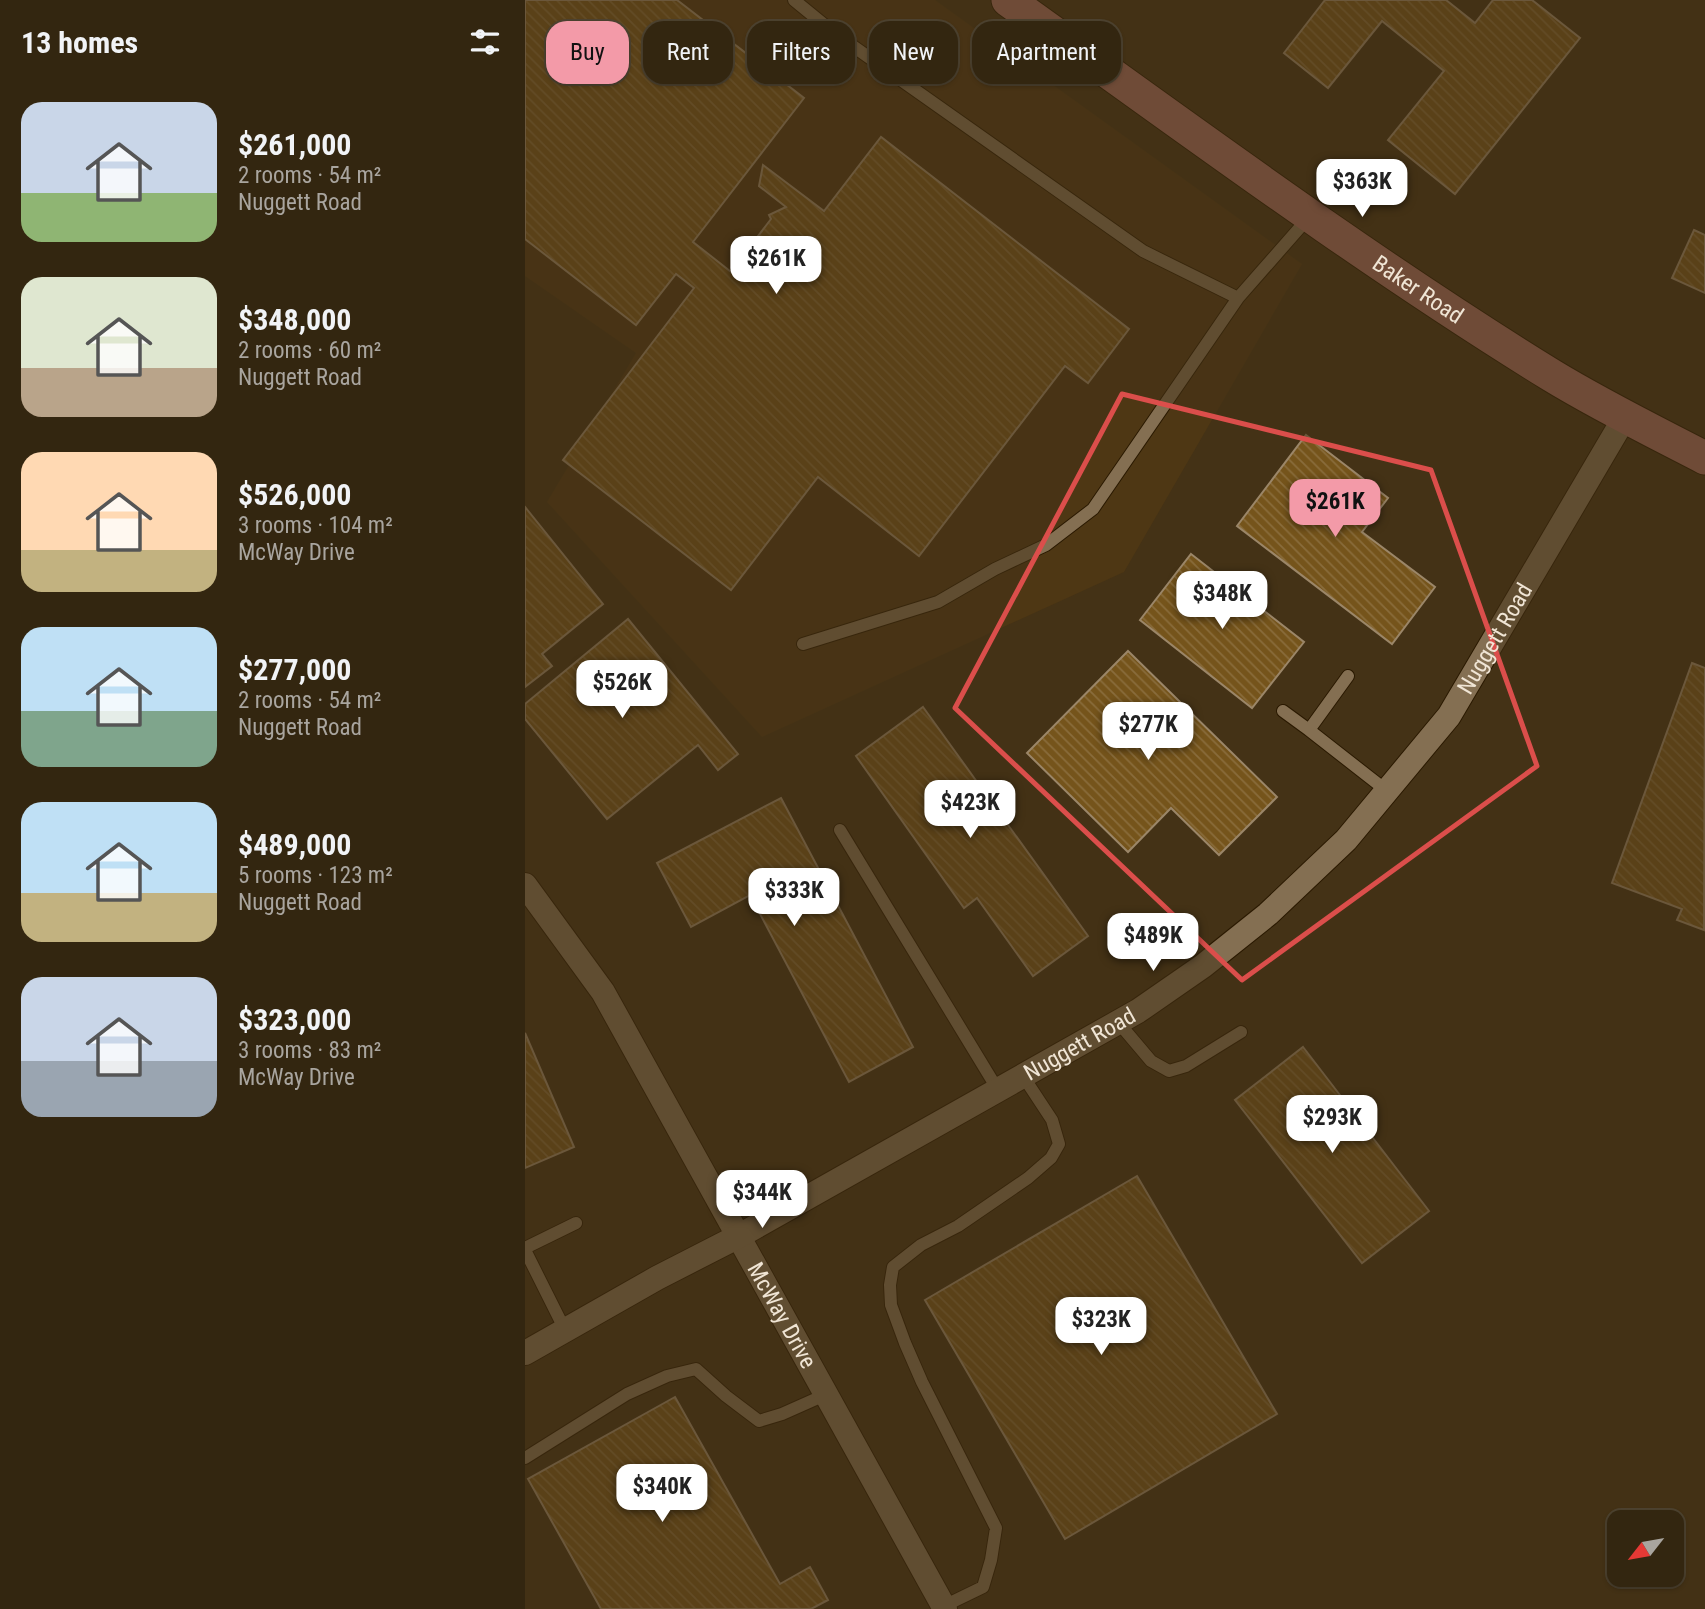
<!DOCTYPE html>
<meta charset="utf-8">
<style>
body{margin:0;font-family:"Roboto Condensed",sans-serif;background:#3b2e19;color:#f1f3f6;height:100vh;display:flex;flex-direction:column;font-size:26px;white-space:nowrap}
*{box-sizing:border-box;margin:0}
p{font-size:23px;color:#a9a59f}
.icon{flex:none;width:38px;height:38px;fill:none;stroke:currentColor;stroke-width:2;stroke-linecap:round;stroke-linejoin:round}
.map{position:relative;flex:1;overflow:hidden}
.details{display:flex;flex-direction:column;background:#332610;width:525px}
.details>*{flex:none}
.banner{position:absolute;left:21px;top:21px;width:665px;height:63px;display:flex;gap:14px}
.needle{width:46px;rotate:239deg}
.fabs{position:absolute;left:1082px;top:1510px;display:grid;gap:14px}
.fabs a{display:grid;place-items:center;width:77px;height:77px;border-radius:14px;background:#332610;box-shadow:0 2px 5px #0004,0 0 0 2px #4e4330;font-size:35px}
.price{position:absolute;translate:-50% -60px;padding:0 16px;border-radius:14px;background:#fff;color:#222;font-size:23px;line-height:46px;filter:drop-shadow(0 2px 4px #0008)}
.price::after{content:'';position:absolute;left:50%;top:42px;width:21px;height:16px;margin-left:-10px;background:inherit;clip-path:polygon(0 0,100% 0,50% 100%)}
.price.on{background:#f39aa8;color:#111}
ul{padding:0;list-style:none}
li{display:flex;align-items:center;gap:21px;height:175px;padding:0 21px}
li span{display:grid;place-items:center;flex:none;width:196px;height:140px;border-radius:21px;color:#555}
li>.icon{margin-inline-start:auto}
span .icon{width:84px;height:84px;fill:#fffc;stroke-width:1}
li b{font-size:30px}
h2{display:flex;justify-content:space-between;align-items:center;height:84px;padding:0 21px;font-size:30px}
.pill{padding:0 24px;border-radius:21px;background:#332610;box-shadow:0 2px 5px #0004,0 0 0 2px #4e4330;font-size:24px;line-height:63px}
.pill.on{background:#f39aa8;color:#111}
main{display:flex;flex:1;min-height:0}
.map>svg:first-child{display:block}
.built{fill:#4e3714}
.building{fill:url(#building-back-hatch);stroke:#9b8668;stroke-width:2}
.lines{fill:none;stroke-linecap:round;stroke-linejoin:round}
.lane-casing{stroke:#2a1900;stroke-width:14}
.street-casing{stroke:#2a1900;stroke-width:26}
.secondary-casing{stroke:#2a1900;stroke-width:35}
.lane{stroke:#846f52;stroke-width:12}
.street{stroke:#846f52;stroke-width:24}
.secondary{stroke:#a46b61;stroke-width:33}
.marked{fill:none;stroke:#db4e4b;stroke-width:5;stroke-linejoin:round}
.labels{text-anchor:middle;stroke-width:7;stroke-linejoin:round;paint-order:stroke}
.street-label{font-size:23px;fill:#f0e5d5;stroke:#241b0f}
</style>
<main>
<section class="details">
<h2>13 homes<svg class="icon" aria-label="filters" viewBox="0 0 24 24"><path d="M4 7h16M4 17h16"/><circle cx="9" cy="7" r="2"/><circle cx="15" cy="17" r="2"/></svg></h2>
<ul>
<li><span style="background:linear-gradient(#c9d6e8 65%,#8fb573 0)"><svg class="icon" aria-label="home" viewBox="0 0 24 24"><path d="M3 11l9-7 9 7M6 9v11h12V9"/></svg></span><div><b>$261,000</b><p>2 rooms · 54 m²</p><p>Nuggett Road</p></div></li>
<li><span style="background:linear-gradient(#dfe7d0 65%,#b9a48a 0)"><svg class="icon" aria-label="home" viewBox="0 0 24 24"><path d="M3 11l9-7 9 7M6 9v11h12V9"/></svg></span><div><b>$348,000</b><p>2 rooms · 60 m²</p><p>Nuggett Road</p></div></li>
<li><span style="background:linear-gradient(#ffd9b3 70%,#c2b280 0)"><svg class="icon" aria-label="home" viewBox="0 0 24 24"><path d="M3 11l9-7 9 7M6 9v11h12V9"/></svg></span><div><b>$526,000</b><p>3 rooms · 104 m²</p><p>McWay Drive</p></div></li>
<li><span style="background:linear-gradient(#bfe0f5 60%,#7fa58c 0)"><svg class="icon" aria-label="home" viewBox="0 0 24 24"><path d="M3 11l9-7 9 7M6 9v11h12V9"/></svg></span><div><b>$277,000</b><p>2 rooms · 54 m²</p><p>Nuggett Road</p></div></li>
<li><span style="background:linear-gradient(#bfe0f5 65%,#c2b280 0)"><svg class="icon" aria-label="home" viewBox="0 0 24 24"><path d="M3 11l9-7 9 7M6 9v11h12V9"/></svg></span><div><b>$489,000</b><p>5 rooms · 123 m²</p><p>Nuggett Road</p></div></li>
<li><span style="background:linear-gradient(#c9d6e8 60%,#9aa5b1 0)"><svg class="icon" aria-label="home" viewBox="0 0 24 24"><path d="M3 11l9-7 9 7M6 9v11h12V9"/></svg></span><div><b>$323,000</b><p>3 rooms · 83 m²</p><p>McWay Drive</p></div></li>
</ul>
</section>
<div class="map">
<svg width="1180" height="1609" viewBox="0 0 1180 1609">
<defs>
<pattern id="building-back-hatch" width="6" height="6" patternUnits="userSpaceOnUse" patternTransform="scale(1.75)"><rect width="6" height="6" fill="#75541b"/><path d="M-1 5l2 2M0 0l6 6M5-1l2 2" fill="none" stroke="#896c3b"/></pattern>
</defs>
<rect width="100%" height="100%" fill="#443216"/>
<!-- built -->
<path class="built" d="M0,0h410l367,264 -178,308 -362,165 -215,-235 89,-149 -111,-77z"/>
<!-- building -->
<path class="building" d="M0,0h152l127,98 -111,144 42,33 17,-8 -6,-15 25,-33 -2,-4 17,-8 -27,-21 4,-21 61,46 57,-74 248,192 -41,54 -23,-17 -146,190 -101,-79 -87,113 -168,-130 131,-172 -18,-14 -40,51 -111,-86z
M800,0h121l29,23 18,-23h39l48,38 -125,156 -67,-54 56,-69 -62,-50 -54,67 -44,-35z
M1169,230l11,5v58l-33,-15z
M781,435l82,63 -26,34 73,55 -43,57 -155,-118z
M0,507l78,97 -61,50 10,12 -27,21z
M666,554l113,88 -52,66 -112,-88z
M103,619l110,135 -20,16 -20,-25 -91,74 -82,-100v-15z
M603,651l149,146 -58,58 -48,-47 -43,44 -101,-99z
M1167,663l13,5 -1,262 -27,-10 5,-11 -70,-26z
M398,707l165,229 -55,40 -56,-78 -13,10 -108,-152z
M256,798l132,249 -64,35 -99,-187 -59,32 -34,-64z
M0,1033l49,114 -49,21z
M778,1047l126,164 -67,52 -127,-163z
M612,1176l140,238 -212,125 -140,-239z
M150,1397l105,187 30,-17 18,33 -17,9h-210l-73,-130z"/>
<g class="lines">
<defs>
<path id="lane" d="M269,0l39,32 310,219 95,47
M278,644l135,-42 57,-33 51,-24 47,-36 145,-211 72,-82
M758,711l26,19 39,-54
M784,730l78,61
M315,830l158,260
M593,1022l33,39 18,10 17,-5 55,-34
M0,1248l51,-25
M0,1250l40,80
M0,1458l102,-64 40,-18 29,-7 30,27 33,25 23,-7 45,-20
M419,1606l39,-19 8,-27 5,-32 -74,-146 -17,-39 -14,-38 -1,-20 3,-18 28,-22 37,-19 70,-48 23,-20 8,-14 -7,-24 -29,-44"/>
<g id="street">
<path id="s1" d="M0,885l78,107 342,617"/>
<path id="s2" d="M0,1353l132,-75 82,-42 399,-225 65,-45 65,-52 78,-74 103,-124 176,-299"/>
</g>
<g id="secondary">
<path id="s3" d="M483,0c179,128 355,259 543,375 49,30 102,56 154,83"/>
</g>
</defs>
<!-- lane casing -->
<use href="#lane" class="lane-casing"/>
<!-- street casing -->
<use href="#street" class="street-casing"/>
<!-- secondary casing -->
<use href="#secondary" class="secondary-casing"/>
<!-- lane -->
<use href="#lane" class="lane"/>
<!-- street -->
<use href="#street" class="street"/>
<!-- secondary -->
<use href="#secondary" class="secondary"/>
</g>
<!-- marked area -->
<path d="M0 0H1180V1609H0ZM597,394l309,76 106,296 -295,214 -287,-272z" fill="#443216" fill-opacity=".55" fill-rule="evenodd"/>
<path class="marked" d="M597,394l309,76 106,296 -295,214 -287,-272z"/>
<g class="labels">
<!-- street labels -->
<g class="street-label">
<text dy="8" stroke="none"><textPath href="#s3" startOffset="502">Baker Road</textPath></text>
<text dy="8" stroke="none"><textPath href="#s2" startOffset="1223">Nuggett Road</textPath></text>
<text dy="8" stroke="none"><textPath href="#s2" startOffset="635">Nuggett Road</textPath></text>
<text dy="8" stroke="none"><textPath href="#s1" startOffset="502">McWay Drive</textPath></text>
</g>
</g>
</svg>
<div class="fabs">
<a><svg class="needle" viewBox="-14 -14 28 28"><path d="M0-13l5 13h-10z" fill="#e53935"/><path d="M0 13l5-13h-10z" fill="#a9a59f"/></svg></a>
</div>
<b class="price" style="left:837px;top:219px">$363K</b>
<b class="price" style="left:251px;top:296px">$261K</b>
<b class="price on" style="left:810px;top:539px">$261K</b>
<b class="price" style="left:697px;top:631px">$348K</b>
<b class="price" style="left:97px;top:720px">$526K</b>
<b class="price" style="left:623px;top:762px">$277K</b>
<b class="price" style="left:445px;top:840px">$423K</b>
<b class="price" style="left:269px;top:928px">$333K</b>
<b class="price" style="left:628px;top:973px">$489K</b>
<b class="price" style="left:807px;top:1155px">$293K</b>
<b class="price" style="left:237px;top:1230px">$344K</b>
<b class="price" style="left:576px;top:1357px">$323K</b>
<b class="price" style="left:137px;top:1524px">$340K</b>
<div class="banner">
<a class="pill on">Buy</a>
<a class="pill">Rent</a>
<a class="pill">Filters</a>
<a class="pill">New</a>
<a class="pill">Apartment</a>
</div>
</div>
</main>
